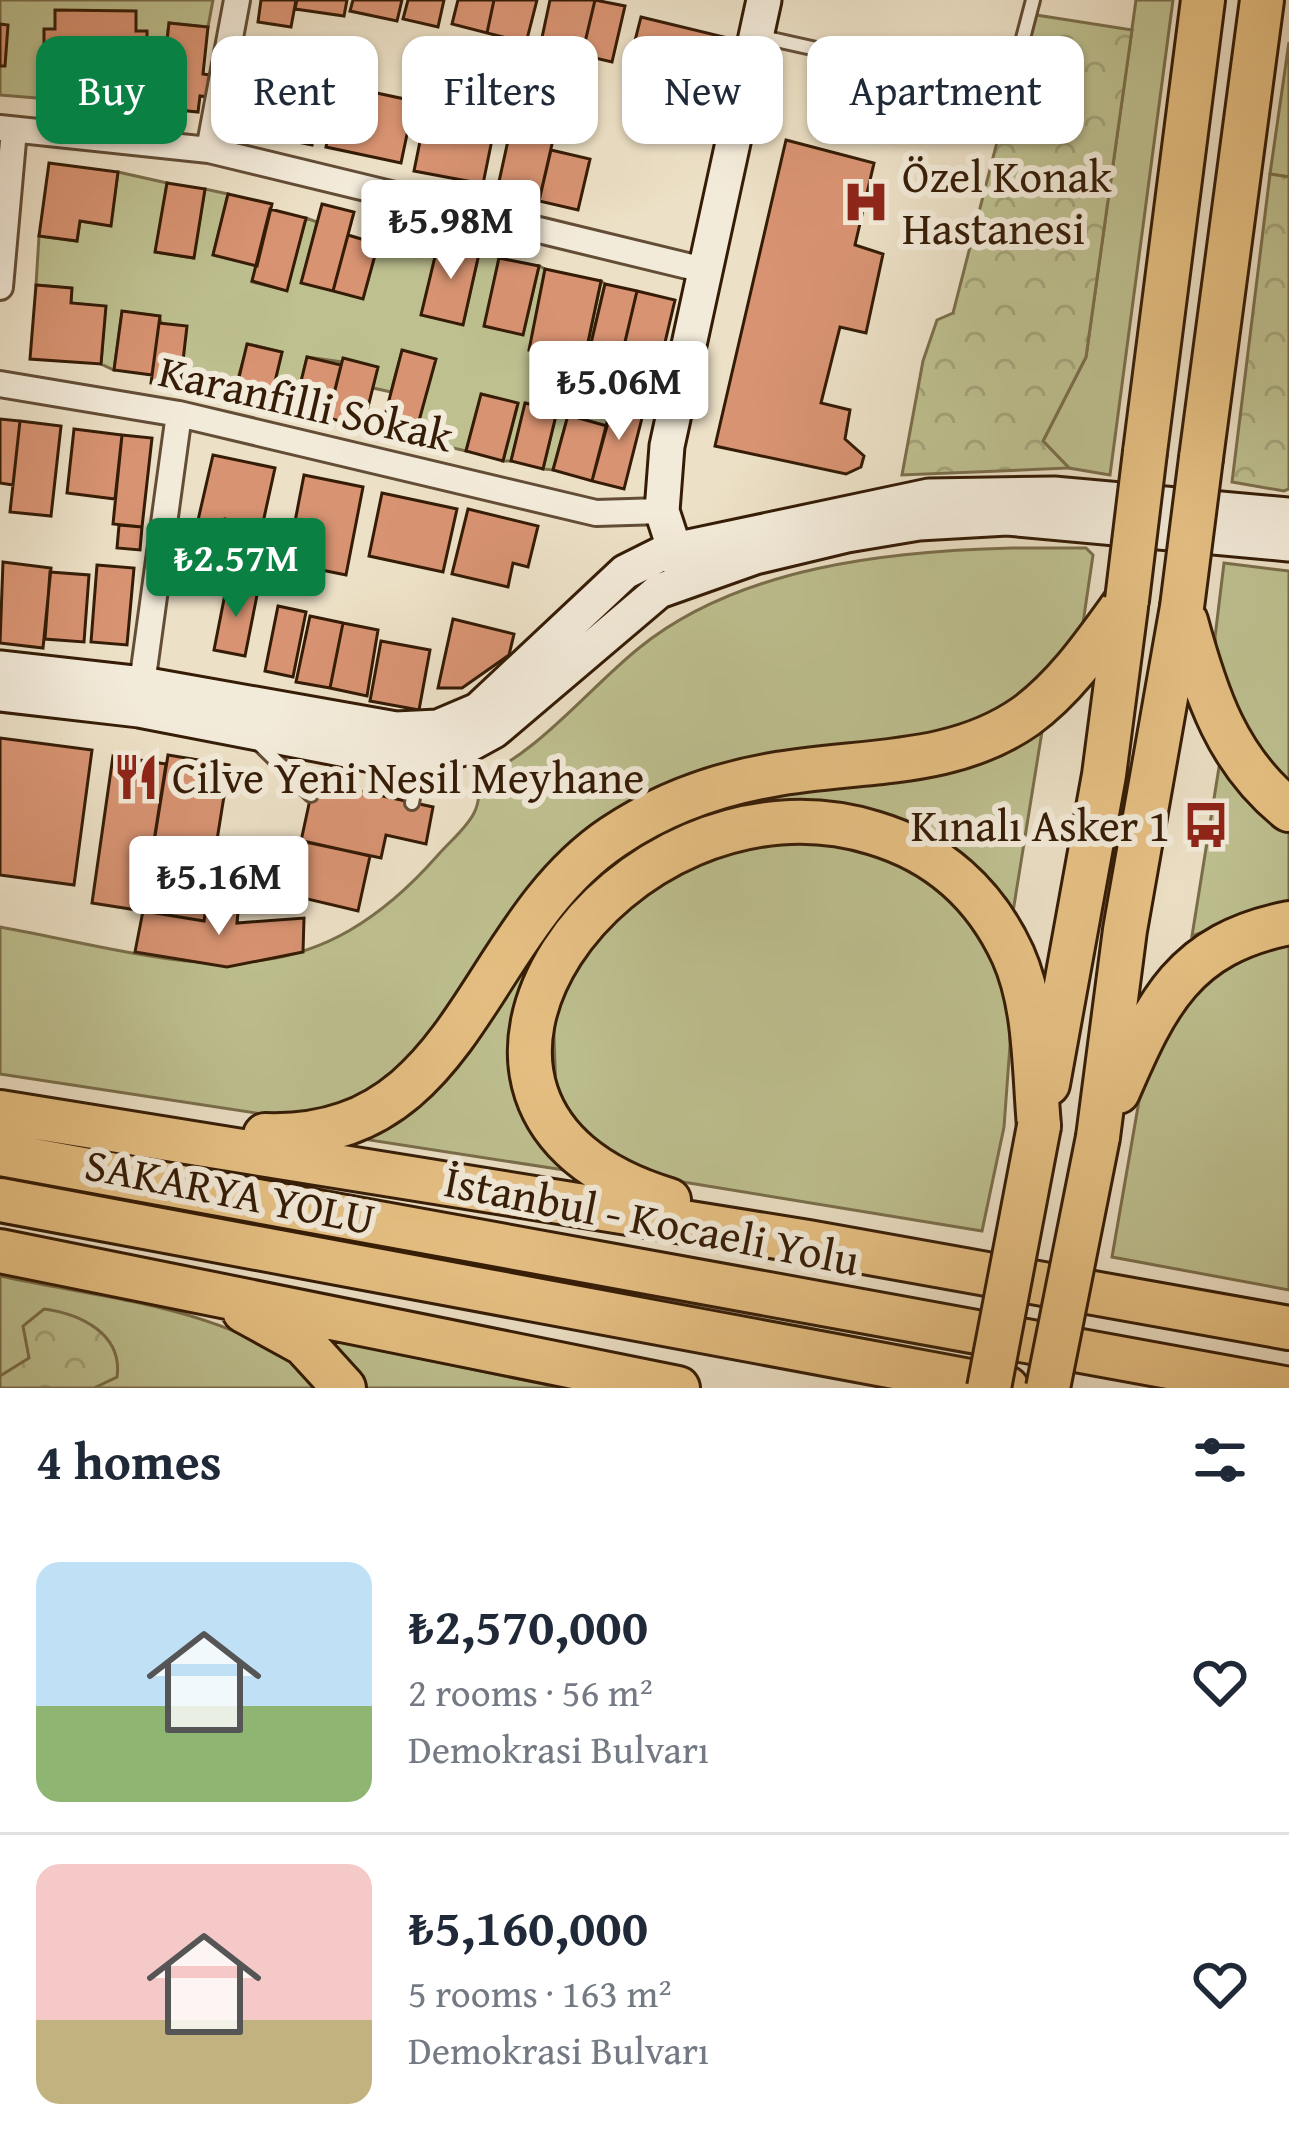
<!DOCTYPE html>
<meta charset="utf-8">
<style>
body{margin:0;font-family:"Gentium Book Plus",serif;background:#f6f6f7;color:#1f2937;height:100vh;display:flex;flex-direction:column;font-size:45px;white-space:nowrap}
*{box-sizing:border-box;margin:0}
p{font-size:39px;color:#747a83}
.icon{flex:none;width:66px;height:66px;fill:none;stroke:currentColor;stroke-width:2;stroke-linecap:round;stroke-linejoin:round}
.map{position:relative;height:1388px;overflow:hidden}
.side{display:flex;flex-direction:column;background:#fff;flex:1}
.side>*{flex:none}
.hud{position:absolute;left:36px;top:36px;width:1218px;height:108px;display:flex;gap:24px}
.price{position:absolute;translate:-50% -102px;padding:0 27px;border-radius:12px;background:#fff;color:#222;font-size:39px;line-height:78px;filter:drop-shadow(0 3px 6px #0008)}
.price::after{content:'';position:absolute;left:50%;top:72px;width:36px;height:27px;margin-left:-18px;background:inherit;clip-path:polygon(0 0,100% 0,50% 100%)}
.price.active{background:#0b8043;color:#fff}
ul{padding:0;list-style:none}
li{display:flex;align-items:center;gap:36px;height:300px;padding:0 36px}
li+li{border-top:3px solid #e0e1e3}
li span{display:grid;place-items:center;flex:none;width:336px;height:240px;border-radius:24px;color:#555}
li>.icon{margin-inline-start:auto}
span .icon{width:144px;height:144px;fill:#fffc;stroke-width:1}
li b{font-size:51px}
h2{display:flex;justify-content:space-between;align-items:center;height:144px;padding:0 36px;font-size:51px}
.pill{padding:0 42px;border-radius:24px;background:#fff;box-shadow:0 3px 9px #0004;font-size:42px;line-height:108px}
.pill.active{background:#0b8043;color:#fff}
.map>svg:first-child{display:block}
.green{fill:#bec090;stroke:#7a6e4b;stroke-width:3}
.forest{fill:url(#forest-crowns);stroke:#7a6e4b;stroke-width:3}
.building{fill:#d89372;stroke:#351c06;stroke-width:3}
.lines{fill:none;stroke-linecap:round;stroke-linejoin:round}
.lane-casing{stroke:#634d36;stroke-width:18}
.street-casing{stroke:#634d36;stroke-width:30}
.secondary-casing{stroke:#351c06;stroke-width:39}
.highway-casing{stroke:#351c06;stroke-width:48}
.lane{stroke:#f3ebda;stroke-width:12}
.street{stroke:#f3ebda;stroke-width:24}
.secondary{stroke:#f3ebda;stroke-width:33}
.highway{stroke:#e6c083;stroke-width:42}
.highway-bridge-casing{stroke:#351c06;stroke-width:48;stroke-linecap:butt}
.highway-bridge{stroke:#e6c083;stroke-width:42}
.labels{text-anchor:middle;stroke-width:12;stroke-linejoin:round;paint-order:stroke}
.poi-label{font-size:45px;fill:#351c06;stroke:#f3ebda;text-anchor:start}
.street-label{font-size:45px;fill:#351c06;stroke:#f3ebda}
</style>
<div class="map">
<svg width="1289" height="1388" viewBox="0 0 1289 1388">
<defs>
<pattern id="forest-crowns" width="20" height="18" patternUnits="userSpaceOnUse" patternTransform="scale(3)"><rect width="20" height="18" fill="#bec090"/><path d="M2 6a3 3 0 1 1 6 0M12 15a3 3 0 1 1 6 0" fill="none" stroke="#a4a47b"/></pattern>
</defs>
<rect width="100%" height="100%" fill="#ece0c6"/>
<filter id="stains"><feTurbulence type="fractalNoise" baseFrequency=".00167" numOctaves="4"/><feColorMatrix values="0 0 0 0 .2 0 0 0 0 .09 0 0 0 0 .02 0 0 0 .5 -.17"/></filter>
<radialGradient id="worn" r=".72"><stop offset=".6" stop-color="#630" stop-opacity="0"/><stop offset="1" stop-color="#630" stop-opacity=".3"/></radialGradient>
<!-- green -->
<path class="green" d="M0,0h213l-5,27 -39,-4 -10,85 -159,-13z
M1136,0h37l-63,475 -41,-7 -26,-27 43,-84z
M1289,42v135l-19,-3z
M118,172l49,11 -11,69 37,6 12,-69 23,5 -15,61 44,11 -5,16 34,8 20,-72 11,4 -15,61 61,15 20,-71 56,13 -17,75 41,9 17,-75 19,9 -14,68 38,8 16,-68 6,3 -15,81 54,11 17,-80 4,3 -16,68 69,20 -11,26 -15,-4 -4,13 -21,19 -39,-10 -15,54 -10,-1 14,-58 -31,-8 -15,58h-8l15,-57 -36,-10 -16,57 -52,-12 21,-80 -33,-8 -11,41 -18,-4 4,-21 -70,-10 -11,47 -25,-6 11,-46 -34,-8 -15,51 -53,-12 -21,-67 -37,-4 -8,58 -13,-6 4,-57 -34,-4v-15l-35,-3 3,-49 38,5 3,-20 30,4z
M1012,548h74l7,7 -10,68 -10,24 -13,19 -78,59 -298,57 -312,316 -68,17 -42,-1 -262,-40v-147c180,33 299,86 438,-72 20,-23 50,-42 38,-76 62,-25 111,-89 163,-131 100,-81 249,-97 373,-100z
M1224,563l65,8v221l-11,-8 -59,-108 -4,-39z
M1044,719l-32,199 -43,-52 -261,-46 -55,23 -48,36 -83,218 12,32 30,41 -201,-31 40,-23 165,-222 105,-76z
M1220,761l69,68v72l-97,35z
M816,839l92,25 73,60 27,71 2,50 -6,82 -22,104 -305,-50 -82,-31 -39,-57 -3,-84 42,-78 115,-80z
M1289,940v350l-177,-33 27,-156 34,-86 60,-59z
M0,1276c108,24 242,31 322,112h-322z
M314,1336l248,52h-197l-16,-22z"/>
<!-- forest -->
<path class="forest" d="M1030,14l102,16 -46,327 -43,84 26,27 -167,7 21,-114 14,-41 16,-7z
M1270,174l19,3v312l-5,2 -52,-9z
M44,1309c37,5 79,25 73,68l-23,11h-94v-12l29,-18 -6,-32z"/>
<!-- building -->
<path class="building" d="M261,0h35l-5,27 -33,-5z
M297,0h50l-3,16 -49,-7z
M353,0h49l-5,21 -47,-10z
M408,0h36l-6,27 -35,-8z
M458,0h36l-7,33 -35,-9z
M494,0h43l-11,43 -39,-10z
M550,0h45l-13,55 -42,-8z
M595,0l30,6 -13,56 -30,-7z
M55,10l81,1v20h11v41h-10v16l-82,-1 1,-18h-12v-40h11z
M641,17l83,20 -16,63 -83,-20z
M169,23l39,4 -5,47 7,1 -2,22 -8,-1 -2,16 -39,-4z
M0,24l8,1 -3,41h-5z
M285,82l38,8 -11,55 -38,-8z
M339,85l75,16 -13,62 -75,-16z
M430,92l69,13 -16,79 -69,-13z
M517,99l43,10 -21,92 -42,-10z
M786,140l88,23 -19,82 28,9 -17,79 -26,-6 -19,76 29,7 -5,29 19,17 -3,11 -15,7 -131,-28z
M551,150l39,9 -12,51 -39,-9z
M49,163l69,9 -7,54 -31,-5 -3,20 -38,-5z
M167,183l38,6 -11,69 -39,-6z
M228,194l44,10 -15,62 -44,-11z
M322,204l32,8 -21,79 -32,-8z
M270,209l36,9 -19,73 -35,-10z
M348,235l30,9 -15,55 -30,-8z
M439,240l41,9 -17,76 -42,-10z
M499,258l40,8 -16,69 -39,-9z
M545,269l56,12 -17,80 -55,-11z
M605,284l32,7 -16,68 -32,-7z
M36,285l36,3 -1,15 35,3 -5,58 -71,-5z
M637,291l38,9 -17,72 -38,-9z
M122,311l38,5 -8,59 -38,-5z
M159,323l28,3 -7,61 -29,-4z
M247,344l35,8 -11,46 -35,-8z
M402,350l34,9 -22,80 -33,-8z
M307,357l34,8 -13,53 -34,-8z
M343,358l35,9 -15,60 -35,-9z
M481,394l37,9 -15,58 -37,-10z
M631,394l16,4 -23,91 -32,-8 20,-78 16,4z
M525,403l32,8 -14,58 -32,-8z
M568,415l39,11 -15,55 -39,-11z
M0,419l20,2 -7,64 -13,-2z
M20,421l41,5 -10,90 -41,-4z
M74,429l48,6 -7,64 -48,-6z
M122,435l30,3 -10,89 -29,-3z
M213,455l62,13 -13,59 -37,-8 -6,29 -26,-6z
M304,475l59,12 -17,88 -59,-12z
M382,493l75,16 -14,63 -74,-16z
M468,509l70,17 -10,41 -15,-4 -5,24 -56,-13z
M119,525l23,2 -2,23 -23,-2z
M3,562l48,6 -8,80 -43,-5z
M97,565l37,3 -7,77 -36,-3z
M50,572l39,3 -5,67 -39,-3z
M227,584l31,6 -13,66 -31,-6z
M278,606l28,6 -13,65 -28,-6z
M310,616l33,7 -13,65 -34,-6z
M453,619l61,15 -5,21 -47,33h-24z
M343,623l35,7 -11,66 -37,-8z
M381,641l49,9 -11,60 -49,-9z
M0,738l92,12 -18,135 -74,-10z
M168,755l61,10 -25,156 -61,-10z
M113,756l53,8 -23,147 -51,-8z
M314,781l119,26 -7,37 -40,-9 -5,23 -80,-17z
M294,839l76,17 -12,55 -76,-18z
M206,909l32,3 -1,11 67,-5 -1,34 -76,15 -92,-15 8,-41 61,10z"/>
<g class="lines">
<defs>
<path id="lane" d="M758,36l251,56 24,-92
M258,743l53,52
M412,803l8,-40"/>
<path id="street" d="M0,128l209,22 495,120
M209,150l28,-150
M0,287l14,-157
M0,384l179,30 417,99 66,-2
M142,684l37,-270"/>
<path id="secondary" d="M680,566l-18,-55 5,-65 97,-446
M0,668l142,16 254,45 42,-2 40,-17 147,-138 40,-20 264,-56 125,-2 235,21
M0,694l139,16 228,44 54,3 40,-8 33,-18 165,-140 96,-34 92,-22 72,-12 88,-5 282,26"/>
<path id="highway" d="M1145,452l58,-452
M1201,458l61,-458
M1186,621c20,74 41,139 103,189
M1048,1084l56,-309 22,-168
M1118,1092c39,-90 66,-148 171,-169
M0,1112l808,130 481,86
M265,1135c202,7 208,-204 348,-298 49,-33 101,-52 159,-62 86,-16 179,-6 254,-59 42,-31 71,-75 101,-116
M1098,1137l27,-207 57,-323
M0,1154l1284,234
M0,1200l1007,188
M669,1200c-306,-92 -48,-445 205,-367 64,19 111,61 139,122 23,51 21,116 26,171
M0,1251l678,137
M244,1311l60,33 40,44"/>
</defs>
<!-- lane casing -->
<use href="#lane" class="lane-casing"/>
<!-- street casing -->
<use href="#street" class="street-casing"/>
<!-- secondary casing -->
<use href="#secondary" class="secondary-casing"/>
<!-- highway casing -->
<use href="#highway" class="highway-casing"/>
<!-- lane -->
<use href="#lane" class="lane"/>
<!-- street -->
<use href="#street" class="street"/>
<!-- secondary -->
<use href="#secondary" class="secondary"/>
<!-- highway -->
<use href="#highway" class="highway"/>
<defs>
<path id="highway-bridge" d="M1127,600l18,-148
M1182,607l19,-149
M989,1388l50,-262
M1048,1388l50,-251"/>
</defs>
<!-- highway-bridge casing -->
<use href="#highway-bridge" class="highway-bridge-casing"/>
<!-- highway-bridge -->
<use href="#highway-bridge" class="highway-bridge"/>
</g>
<!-- icons -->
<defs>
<symbol id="hospital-bare" viewBox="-9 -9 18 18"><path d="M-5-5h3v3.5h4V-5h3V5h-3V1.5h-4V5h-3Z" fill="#8f2418" stroke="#f3ebda" stroke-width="2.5" paint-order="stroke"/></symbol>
<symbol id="restaurant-bare" viewBox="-9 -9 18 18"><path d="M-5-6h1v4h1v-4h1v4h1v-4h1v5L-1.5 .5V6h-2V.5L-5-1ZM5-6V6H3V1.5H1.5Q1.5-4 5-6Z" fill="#8f2418" stroke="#f3ebda" stroke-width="2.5" paint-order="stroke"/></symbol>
<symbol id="bus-bare" viewBox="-9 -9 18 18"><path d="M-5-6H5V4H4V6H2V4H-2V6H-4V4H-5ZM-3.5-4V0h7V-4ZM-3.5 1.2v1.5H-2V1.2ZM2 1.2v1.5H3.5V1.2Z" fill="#8f2418" stroke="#f3ebda" stroke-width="2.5" paint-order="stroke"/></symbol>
</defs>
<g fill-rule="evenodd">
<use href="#hospital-bare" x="833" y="169" width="66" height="66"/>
<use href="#restaurant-bare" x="103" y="744" width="66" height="66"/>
<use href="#bus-bare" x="1173" y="792" width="66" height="66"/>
</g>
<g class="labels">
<!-- poi labels -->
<g class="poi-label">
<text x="902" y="192">Özel Konak<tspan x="902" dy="52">Hastanesi</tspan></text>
<text x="172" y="793">Cilve Yeni Nesil Meyhane</text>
<text x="1170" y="841" text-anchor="end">Kınalı Asker 1</text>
</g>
<!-- street labels -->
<g class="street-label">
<text transform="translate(306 403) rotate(13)" y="16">Karanfilli Sokak</text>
<text transform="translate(230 1191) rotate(11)" y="16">SAKARYA YOLU</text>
<text transform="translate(652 1220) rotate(11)" y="16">İstanbul - Kocaeli Yolu</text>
</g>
</g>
<rect width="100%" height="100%" filter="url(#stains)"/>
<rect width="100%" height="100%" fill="url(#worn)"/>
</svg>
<b class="price" style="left:451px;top:282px">₺5.98M</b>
<b class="price" style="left:619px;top:443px">₺5.06M</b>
<b class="price active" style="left:236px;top:620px">₺2.57M</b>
<b class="price" style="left:219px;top:938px">₺5.16M</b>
<div class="hud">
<a class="pill active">Buy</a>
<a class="pill">Rent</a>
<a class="pill">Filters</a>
<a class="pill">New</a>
<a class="pill">Apartment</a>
</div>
</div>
<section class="side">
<h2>4 homes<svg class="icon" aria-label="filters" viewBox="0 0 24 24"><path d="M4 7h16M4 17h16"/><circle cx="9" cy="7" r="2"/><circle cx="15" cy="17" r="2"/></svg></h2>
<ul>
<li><span style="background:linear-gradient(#bfe0f5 60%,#8fb573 0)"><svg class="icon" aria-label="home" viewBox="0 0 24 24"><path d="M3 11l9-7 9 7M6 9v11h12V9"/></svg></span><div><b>₺2,570,000</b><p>2 rooms · 56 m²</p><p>Demokrasi Bulvarı</p></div><svg class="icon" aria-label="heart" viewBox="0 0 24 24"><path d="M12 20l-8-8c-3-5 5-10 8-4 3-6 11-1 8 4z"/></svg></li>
<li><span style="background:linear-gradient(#f6c9c9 65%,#c2b280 0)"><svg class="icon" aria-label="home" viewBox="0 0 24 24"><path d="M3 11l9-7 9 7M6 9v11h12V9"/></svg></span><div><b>₺5,160,000</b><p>5 rooms · 163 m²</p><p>Demokrasi Bulvarı</p></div><svg class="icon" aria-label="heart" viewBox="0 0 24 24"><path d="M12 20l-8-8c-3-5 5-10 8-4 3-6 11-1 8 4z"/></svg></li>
</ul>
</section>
